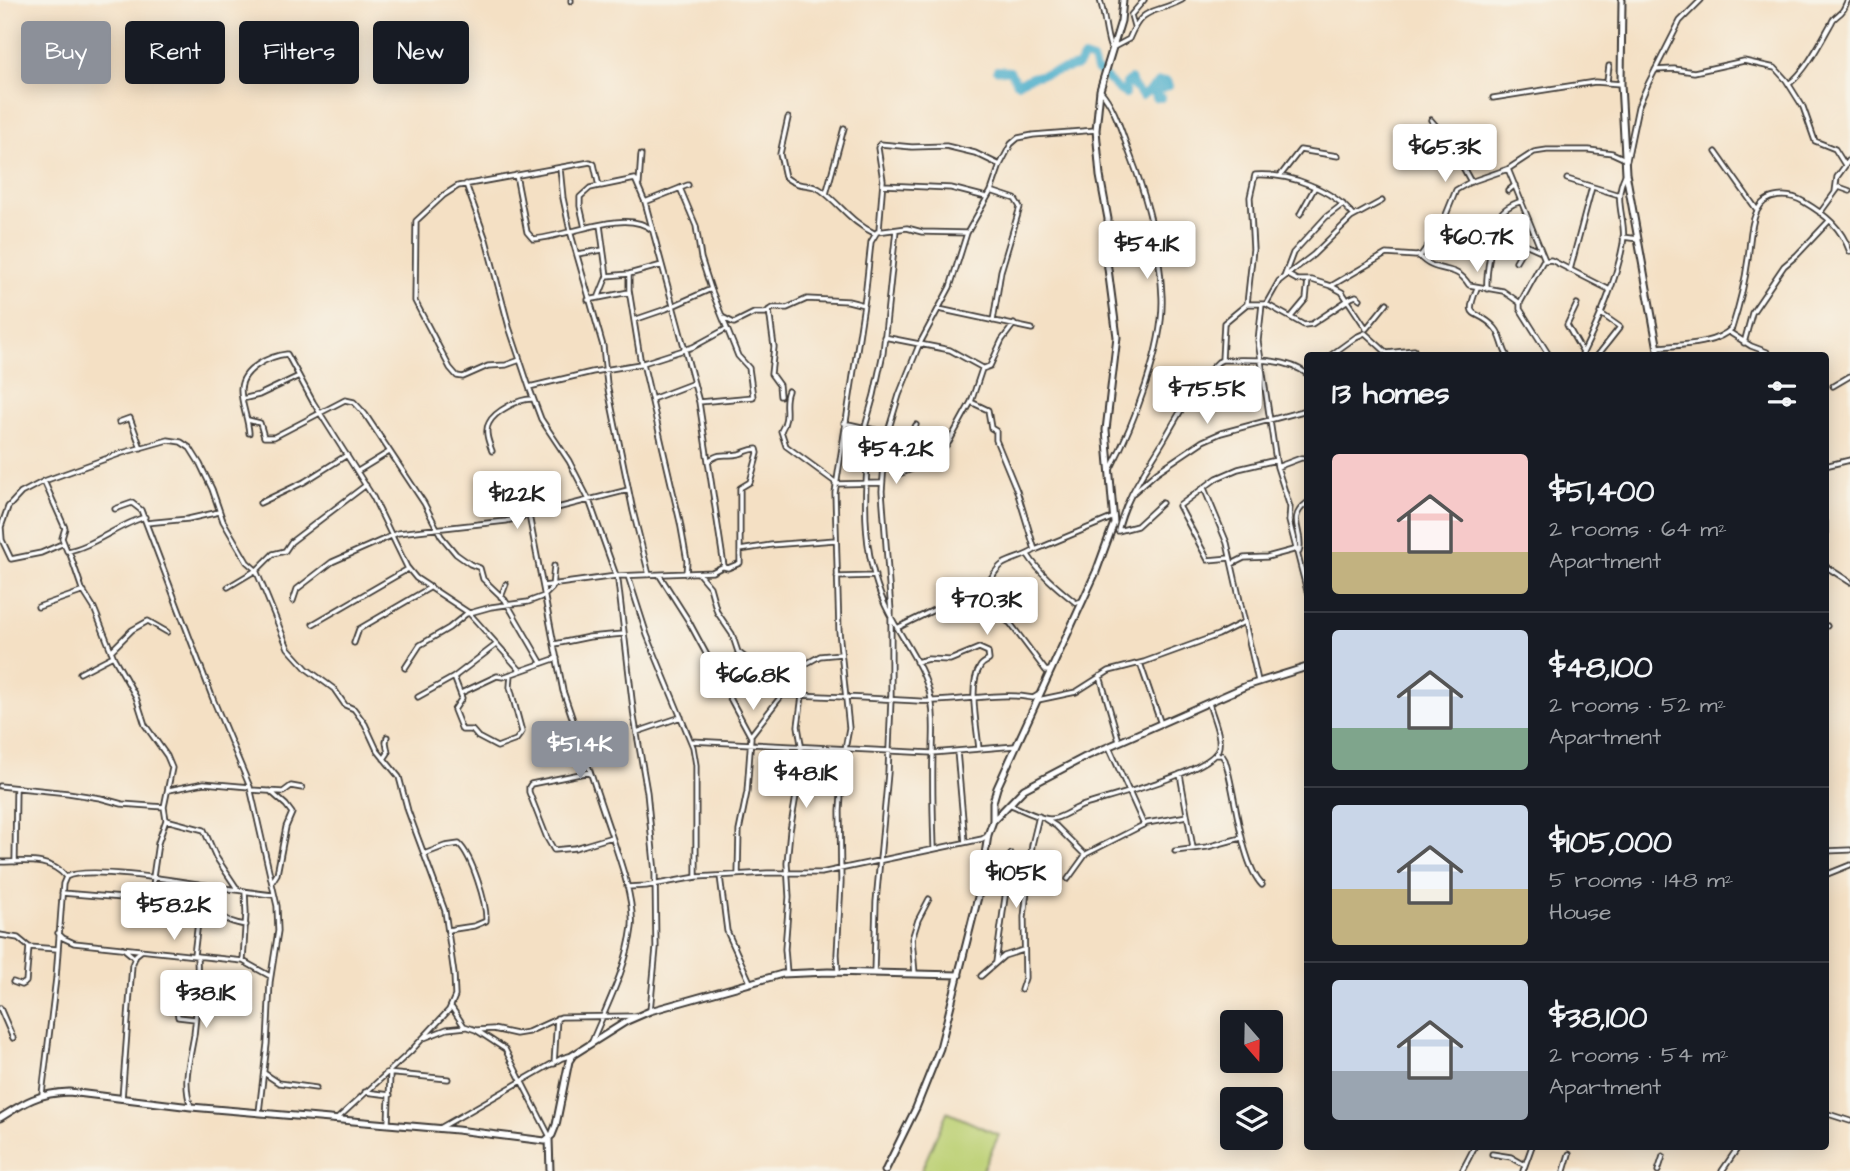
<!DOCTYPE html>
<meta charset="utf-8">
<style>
body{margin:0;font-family:"Architects Daughter",sans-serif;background:#20242c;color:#f1f3f6;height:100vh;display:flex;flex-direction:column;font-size:26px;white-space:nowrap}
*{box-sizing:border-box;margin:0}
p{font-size:23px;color:#9ea1a6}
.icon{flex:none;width:38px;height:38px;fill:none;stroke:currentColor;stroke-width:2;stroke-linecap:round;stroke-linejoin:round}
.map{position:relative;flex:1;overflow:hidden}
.sheet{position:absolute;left:1304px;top:352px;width:525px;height:798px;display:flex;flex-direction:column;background:#171b24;border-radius:7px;box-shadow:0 4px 18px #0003}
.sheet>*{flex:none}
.hud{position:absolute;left:21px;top:21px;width:665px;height:63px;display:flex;gap:14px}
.needle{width:46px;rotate:160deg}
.tools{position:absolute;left:1220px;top:1010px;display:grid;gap:14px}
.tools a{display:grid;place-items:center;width:63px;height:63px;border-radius:7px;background:#171b24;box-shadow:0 4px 18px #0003;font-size:35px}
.price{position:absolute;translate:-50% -60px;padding:0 16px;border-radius:7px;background:#fff;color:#222;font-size:23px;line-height:46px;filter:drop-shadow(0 2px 4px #0008)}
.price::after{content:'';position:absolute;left:50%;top:42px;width:21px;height:16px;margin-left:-10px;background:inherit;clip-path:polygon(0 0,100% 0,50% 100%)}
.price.on{background:#8c9099;color:#fff}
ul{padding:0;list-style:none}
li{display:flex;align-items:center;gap:21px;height:175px;padding:0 28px}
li+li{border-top:2px solid #363941}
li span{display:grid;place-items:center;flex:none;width:196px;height:140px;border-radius:7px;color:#555}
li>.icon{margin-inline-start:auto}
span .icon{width:84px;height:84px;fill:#fffc;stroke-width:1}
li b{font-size:30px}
h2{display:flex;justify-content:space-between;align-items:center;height:84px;padding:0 28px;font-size:30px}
.chip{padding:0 24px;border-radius:7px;background:#171b24;box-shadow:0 4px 18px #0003;font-size:24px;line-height:63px}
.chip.on{background:#8c9099;color:#fff}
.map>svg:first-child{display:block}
.green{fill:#bcd073;stroke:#6c7648;stroke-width:2}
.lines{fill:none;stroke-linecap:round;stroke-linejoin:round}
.river{stroke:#4caecb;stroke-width:8}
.street-casing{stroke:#3c3935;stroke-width:7}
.secondary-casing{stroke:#3c3935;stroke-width:9}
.street{stroke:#fff;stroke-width:3.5}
.secondary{stroke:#fff;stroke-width:5}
</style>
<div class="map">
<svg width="1850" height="1171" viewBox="0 0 1850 1171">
<rect width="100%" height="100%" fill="#f7f3e8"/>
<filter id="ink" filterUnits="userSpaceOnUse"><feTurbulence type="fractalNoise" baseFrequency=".0143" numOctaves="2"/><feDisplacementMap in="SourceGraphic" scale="14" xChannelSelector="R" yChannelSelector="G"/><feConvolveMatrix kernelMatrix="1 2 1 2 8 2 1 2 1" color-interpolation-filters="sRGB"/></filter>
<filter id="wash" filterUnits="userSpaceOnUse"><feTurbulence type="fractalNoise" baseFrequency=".00686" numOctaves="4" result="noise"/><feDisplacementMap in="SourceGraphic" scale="28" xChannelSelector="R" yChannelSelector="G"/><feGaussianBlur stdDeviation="1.57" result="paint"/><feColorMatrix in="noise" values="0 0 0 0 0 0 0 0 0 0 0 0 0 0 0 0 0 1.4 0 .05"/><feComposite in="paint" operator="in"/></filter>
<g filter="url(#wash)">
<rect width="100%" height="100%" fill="#f4e0c4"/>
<!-- green -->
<path class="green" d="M947,1112l52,23 -17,36h-61z"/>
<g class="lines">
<!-- river -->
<path class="river" d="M997,70l13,1 7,12 15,-6 46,-11 6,-9 9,3 3,10c13,8 17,18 29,24l1,-11 5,-4 3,8 8,9 17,-14 8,-1 2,5 -16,7 3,5h6"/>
</g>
</g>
<g filter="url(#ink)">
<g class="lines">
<defs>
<path id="street" d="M1100,0c5,15 5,31 10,46l4,1 15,-8c14,-34 24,-24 53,-39
M571,1v-1
M1134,26l-3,-11 13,-15
M1655,70l19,-1 20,3 50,-11 31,7 11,12 17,27 12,34 20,8 10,16
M1607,81l2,-15
M1789,84c18,-14 32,-43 43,-62 2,-6 8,-7 11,-12 2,-3 3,-7 5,-10
M1100,90c16,18 22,45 31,67 17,44 29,93 31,140 2,51 -29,128 -52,173
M1493,98l102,-16 26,2
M788,118l-8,36 5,23c15,12 25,5 36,13 19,14 31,33 53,43
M1431,120l17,20 23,42
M1716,152l41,58
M1627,160l11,-53 10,-23 32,-63 21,-21
M560,168l3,30 7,33 33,115 4,38 26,127 16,64
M1508,169l37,91
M516,175l11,57 6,7c31,-1 93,-32 119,-9
M1280,176l20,-26 38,6
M1567,179l52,16
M466,184l20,56 23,87 20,60 12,32 28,42 20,39 29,81 16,136 13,75 8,81 1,75 -6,63
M639,184l2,-29
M883,185l68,3 35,9
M680,188l16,38 5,32 10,31 27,67 11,12 4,29 -54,5
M991,191l24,8 5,8 -19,64 -8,50
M1508,191l7,-6
M1835,192l2,-15 13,-18
M826,194l18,-66
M645,202l43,-17
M1820,213l19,-26 11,4
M1300,214l15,-27
M585,228l-5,-22v-9l10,-9 9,-2
M879,230l4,-50 -5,-32 2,-4 32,3 34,-1 29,7 25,12
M1623,237l15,2
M1516,240l25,11
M577,254l26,-4
M1419,256c18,20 36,6 50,29l34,6 17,12
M1516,261l10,-17
M1570,270l22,-83
M629,274v16l12,74
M1288,275l9,5h15l19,6 55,-32 30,2 5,-1 20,-28 15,-37 14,-8 38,-13 26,-17 13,-2h42l23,3 13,6
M607,276l22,-2 33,-9
M1284,277l9,-24 33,-36 17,-13
M1331,286l11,6 24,36
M1477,288c-14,35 0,19 18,40 7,8 7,19 12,27
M1487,289c-1,-12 1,-22 3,-34 3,-25 3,-46 32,-54
M599,296l8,-20 -7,-51
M588,300l41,-8
M1247,304l6,-55 -3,-52 5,-22c35,-2 77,14 99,41
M1262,304l-4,37 19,126 13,40 -1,14 18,70
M1266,304l13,-23 34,-26 38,-37 31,-17
M1577,304l-10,21 16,28
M939,309l93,20
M769,310l5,37 -3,27 8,11 1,11
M1291,317l15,-18 2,-19
M724,318l10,5 20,-10h11l8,-5h14l20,-9 41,2 16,4
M634,320l32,-11 45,-20
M1366,329l21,-26
M1729,332l22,14 16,6 1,3
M884,337l66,13 33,18
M1744,343l8,-30 32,-47 13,-11 32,-34
M1658,347c22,-2 58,-2 74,-19 7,-22 13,-46 16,-69 2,-15 2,-34 9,-48 8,-18 32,-18 47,-9 22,13 37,25 46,50
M1331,355l25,-18 9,-4 22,20 27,-3
M1549,355l-29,-46v-6l23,-42 8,-1 59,30
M1582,355c17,-35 34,-73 41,-111 4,-25 -11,-42 2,-69
M1598,355l22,-28 -20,-14
M520,360l-14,5 -18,1 -25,11 -6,-1 -7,-8 -35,-67 1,-80 28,-26 14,-9 132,-24 4,2 4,18 3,4 34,-7 10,23 54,200 25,164 -12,6 -96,4 -73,10
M1222,360l2,-37 23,-19h19l38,21 8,-1 39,-26 5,-2 4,3
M643,363l37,159 7,39 -1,13
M1833,386l17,-10
M529,387l63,-15 48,-8 53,-17 33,-18
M788,391c-6,14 3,24 -7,40l5,15 49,36
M242,399l17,-4 40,-19
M652,399l42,-16
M971,402l17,8 3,18 5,3v9l21,51 18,59
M248,420l12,3 4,14h10l71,-37 9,2 11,12 59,89 17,33 15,18 14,10 10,4 3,11 22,21 36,62
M119,422l11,-4 11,30
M844,423l44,10
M865,427l9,-32 9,-42 13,-123
M881,431l-10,9 -2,6c-6,56 -7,116 20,167 14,28 36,55 42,86 4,18 2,35 2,53 -1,32 0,64 1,96
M888,431l24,1 4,-7
M249,433c-1,-15 -8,-29 -8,-44 1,-20 28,-33 46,-35l26,48 60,95 34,70 9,11 53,35 51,57
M492,451c-3,-8 -8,-20 -3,-28 6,-12 31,-25 44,-24
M883,459l16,15 18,-7
M925,460l12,-4 12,-14 22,-40 11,-33 8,-3 12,-26 12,-16
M708,461c15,-10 17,-4 31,-7 7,-2 10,-5 18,-5l1,4 -8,29 -10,6v75l-12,5 -4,-1
M1825,466l25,-6
M1277,467l24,-9h6
M358,471l31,-19
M44,481l21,47 -3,10 5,13c23,-3 53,-27 78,-34
M835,484l46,-1
M1204,488l23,55 31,138
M1133,493l24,-21 46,-31 18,-8 86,-23
M260,503l44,-21 43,-27
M115,509l17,-6 9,7 72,189 37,88 27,119 1,25 -8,51 -3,62 -8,68
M529,515l34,176c14,40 27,81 41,122 10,31 31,83 28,114 -5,41 -26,80 -41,117
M1825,522v15
M146,523l42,-4 31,-7
M1118,531c8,-36 29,-62 47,-93 15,-26 31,-56 53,-76l4,-2c27,0 64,-3 85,14
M1118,531l19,-5 25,-23
M64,543l-23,10 -30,6 -9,-19 -1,-13 7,-20 13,-14 23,-12 78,-28 46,-13 13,2 9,6 10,16 12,25 11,32 24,41 9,8 32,78 19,21 27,20 11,16 9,4 11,15 12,26 22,27 9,34 37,100 9,63 1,22 -6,14 -39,42 -73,67
M740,550l31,-5 64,-5
M69,551l13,38 12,19 20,50 22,39 9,28 22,31 5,12 -8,39 2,13 -8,23 -5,34
M1299,552c6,-20 -14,-33 8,-49
M1028,555c12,19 31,34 48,48l6,-2
M1230,558l-22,2 -29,-54 38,-28 21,-9 38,-9
M1232,564l12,-6 23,-1 30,-8
M1825,566l25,16
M699,574l11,13 7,25 15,22 6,18 18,14 15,4h24l25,-14 21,-2
M628,576l19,59 46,112 3,18v111
M660,576l28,44 63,117 -4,55 -8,39 -1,43
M837,577l38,-1
M228,587l30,-18 15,-15 12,-3 6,-9 75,-57
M501,597l5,-13
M293,601l4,-12 35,-27 66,-29 108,-12 122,-31
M38,607l46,-16
M313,624l95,-55
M1825,627l2,-1
M897,628l55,-27 20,-15
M354,643l5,-14 72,-42
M555,644l34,-7 34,-3
M111,651l21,-21 16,-9 19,11
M916,662l12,-3 22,1 29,-12 9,4 1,8c-3,2 -7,3 -9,7 -12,18 -3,60 -1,82
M1140,663l21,61
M405,668l15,-23 29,-17 17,-14 25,-7 37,-5 16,-6 8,-8 2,-22
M1050,670l-4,1 -36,-48 -29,-19v-5c5,-11 12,-28 22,-35 10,-6 22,-7 32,-14l79,-33
M80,673l33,-17
M1100,676l19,65
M454,677l8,21 -8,12 8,20h10l6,7 19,10 19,-7 6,-8 -12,-45 1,-13
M461,693l36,-17 6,1 54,-19
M418,697l36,-20 43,-33
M637,732l44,-15
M751,735l31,-40c46,0 91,4 136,6 39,2 77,-10 115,-3l5,-3v5l38,-8 33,-21 35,-9 74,-27 26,-13
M691,741l241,12 83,-7
M1109,747l35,78
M957,751l8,91
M1215,755h7l3,5c11,33 15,102 37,125
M384,759l4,-6 -2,-11 1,-5
M590,772l-59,12 -2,3v5l18,46 7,12 21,-2 37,-11
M1180,774l13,74
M0,786l68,7 32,5 22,6 42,3
M169,790l35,-7 46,4
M251,790l32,2 8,-6 11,2
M270,791l16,14 6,8 -6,14 -9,47 -5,8
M1009,804c12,5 28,14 41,15 12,0 23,-11 35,-14 25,-8 123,-33 133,-55 5,-12 -6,-34 -9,-47
M1045,819l11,7 29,29
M166,820l38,10 12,27 22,33
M1175,851l32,-4 34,-9
M1825,851l25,-1
M424,854l21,-8 14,-2c13,12 28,60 27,77l-12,5 -26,4
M0,862c24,0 50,-5 66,15
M15,862l1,-74
M1825,875l25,-10
M720,876l7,55 23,51
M1068,879l18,-25 61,-31 40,-7
M210,886c5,26 8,35 36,39
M627,887l19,-1 51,-9 70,-4h54l161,-34 5,-3
M62,893l85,7 5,-4 2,-18
M58,933l5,5 11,5 169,18 27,15
M0,935l18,3 11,9 28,2
M123,948l12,10
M194,955l4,-33
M243,961l3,-48 -1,-22
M996,962l15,-108
M838,972l-1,-18 4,-72 -1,-71 3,-51 6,-32 -10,-97 -4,-138 30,-195 6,-56 6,-10 30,-4 15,4 45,1
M787,973l-2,-24 4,-52 -2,-34 3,-32 8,-47 3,-40 -3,-18 4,-30
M874,973l2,-71 12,-129 3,-74v-88l-9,-120 4,-53 13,-43 20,-50 31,-58 17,-54 24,-42 9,-26 11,-21 7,-6 15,-3 63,-5
M915,974l-3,-35 6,-19 11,-21
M981,976l23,-20 19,-6
M13,982l8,3 5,-3 3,-35
M1021,990l4,-12 -1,-61 8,-72 7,-29
M195,1004l31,6
M0,1008l13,30
M452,1008l12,18 12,4 29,19 45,88
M177,1009l1,8 17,2
M476,1030l17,-1 23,5 12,-2 33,-15 74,-1
M424,1038l23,-9 19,-2
M554,1064l3,-46
M264,1073l15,10 37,5
M386,1073l62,6
M365,1092l25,3
M42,1094l14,-116 7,-94 3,-7c27,-15 169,15 208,18
M122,1099l10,-134 4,-10 5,-4
M191,1107c-9,-25 -1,-47 3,-72 3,-25 4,-53 3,-79
M1825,1113l25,8
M388,1123l2,-48
M440,1128l122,-70 11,-3
M1492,1154l19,3 14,8
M1462,1171l13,-25
M1523,1171l9,-25
M1564,1171l5,-17
M1658,1171l5,-15
M1722,1171l17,-25"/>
<path id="secondary" d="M1622,0l-1,84 5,89 33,182
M993,821l31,-32 61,-32 161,-71 61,-19
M0,1118c25,-16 39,-25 69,-26l122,15 266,23 88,11 7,-6 4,-10 13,-64 4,-6 54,-34 23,-10 132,-37 46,-2 131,3
M549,1139l1,32
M885,1171l31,-63 24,-60 39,-155 9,-58 5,-14v-19l4,-14 99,-216 18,-49 -8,-93 11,-93 -10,-76 1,-42 -8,-43 -4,-46 4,-40 21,-69 2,-21"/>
</defs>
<!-- street casing -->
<use href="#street" class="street-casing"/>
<!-- secondary casing -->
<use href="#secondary" class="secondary-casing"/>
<!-- street -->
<use href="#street" class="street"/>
<!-- secondary -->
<use href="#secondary" class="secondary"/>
</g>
</g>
</svg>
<div class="tools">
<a><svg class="needle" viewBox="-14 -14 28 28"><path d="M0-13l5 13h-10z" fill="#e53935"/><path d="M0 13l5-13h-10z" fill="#9ea1a6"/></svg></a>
<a><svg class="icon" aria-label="layers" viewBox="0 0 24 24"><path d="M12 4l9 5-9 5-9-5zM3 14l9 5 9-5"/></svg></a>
</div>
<b class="price" style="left:1445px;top:184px">$65.3K</b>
<b class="price" style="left:1477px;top:274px">$60.7K</b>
<b class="price" style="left:1147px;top:281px">$54.1K</b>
<b class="price" style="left:1207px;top:426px">$75.5K</b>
<b class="price" style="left:896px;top:486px">$54.2K</b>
<b class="price" style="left:517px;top:531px">$122K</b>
<b class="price" style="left:987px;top:637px">$70.3K</b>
<b class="price" style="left:753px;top:712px">$66.8K</b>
<b class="price on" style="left:580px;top:781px">$51.4K</b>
<b class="price" style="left:806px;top:810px">$48.1K</b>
<b class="price" style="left:1016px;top:910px">$105K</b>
<b class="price" style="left:174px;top:942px">$58.2K</b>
<b class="price" style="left:206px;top:1030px">$38.1K</b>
<div class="hud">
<a class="chip on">Buy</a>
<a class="chip">Rent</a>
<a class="chip">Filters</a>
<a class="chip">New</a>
</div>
<section class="sheet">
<h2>13 homes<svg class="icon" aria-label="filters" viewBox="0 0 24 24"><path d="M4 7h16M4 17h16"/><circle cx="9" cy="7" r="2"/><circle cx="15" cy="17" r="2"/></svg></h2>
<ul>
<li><span style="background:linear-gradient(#f6c9c9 70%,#c2b280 0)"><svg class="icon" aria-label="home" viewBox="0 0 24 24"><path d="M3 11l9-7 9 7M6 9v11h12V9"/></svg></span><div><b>$51,400</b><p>2 rooms · 64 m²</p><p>Apartment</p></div></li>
<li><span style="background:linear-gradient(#c9d6e8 70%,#7fa58c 0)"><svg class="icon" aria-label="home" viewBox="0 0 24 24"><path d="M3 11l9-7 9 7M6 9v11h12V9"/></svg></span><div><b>$48,100</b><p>2 rooms · 52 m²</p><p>Apartment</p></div></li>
<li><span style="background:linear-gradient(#c9d6e8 60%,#c2b280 0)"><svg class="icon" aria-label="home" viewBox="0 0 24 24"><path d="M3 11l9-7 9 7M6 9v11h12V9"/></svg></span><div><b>$105,000</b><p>5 rooms · 148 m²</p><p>House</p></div></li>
<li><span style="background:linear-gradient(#c9d6e8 65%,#9aa5b1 0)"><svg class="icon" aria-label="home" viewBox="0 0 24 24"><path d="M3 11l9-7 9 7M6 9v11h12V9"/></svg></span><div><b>$38,100</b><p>2 rooms · 54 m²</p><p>Apartment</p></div></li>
</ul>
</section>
</div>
